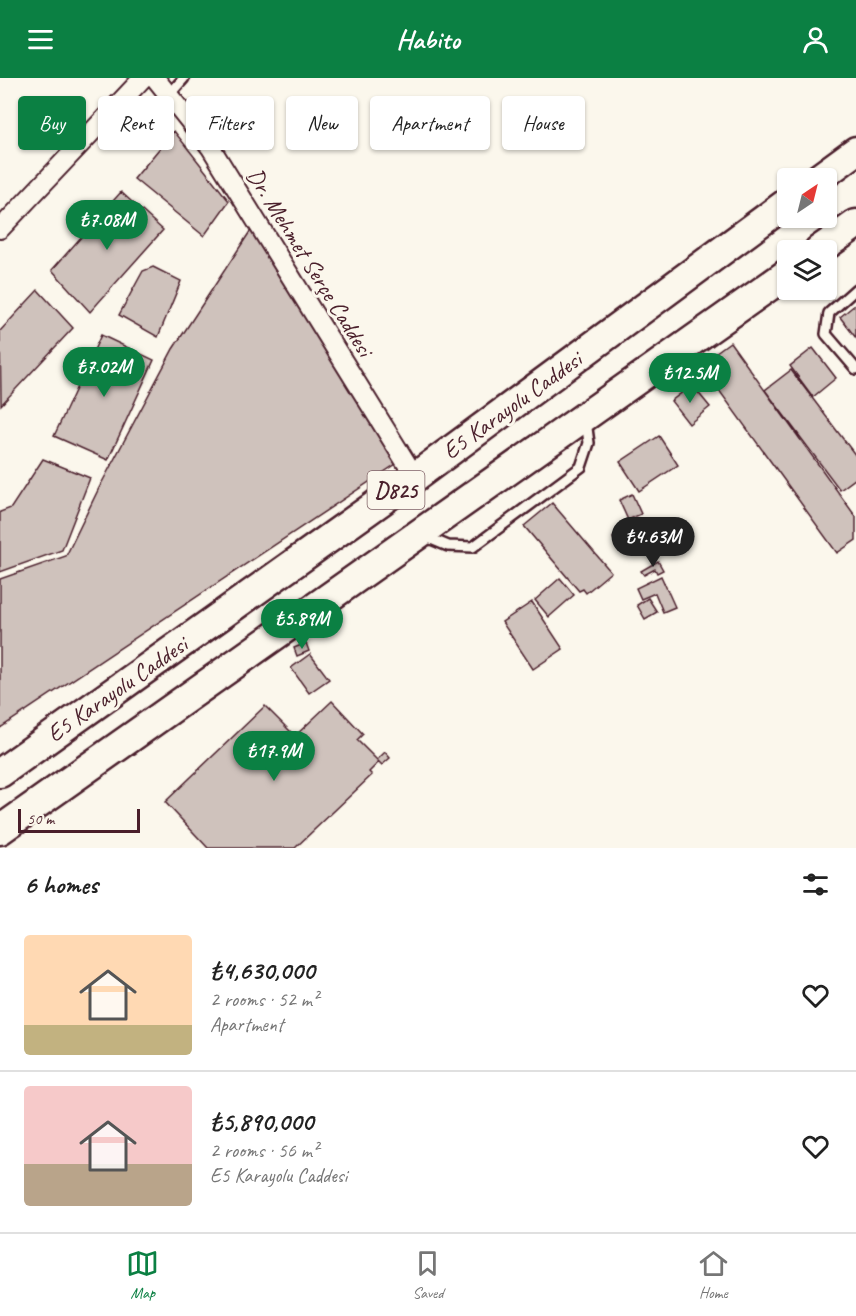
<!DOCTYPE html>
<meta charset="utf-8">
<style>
body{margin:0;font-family:Caveat,sans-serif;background:#f2f2f2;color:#222;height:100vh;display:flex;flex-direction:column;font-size:22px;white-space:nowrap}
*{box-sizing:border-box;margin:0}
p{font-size:20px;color:#767676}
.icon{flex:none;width:33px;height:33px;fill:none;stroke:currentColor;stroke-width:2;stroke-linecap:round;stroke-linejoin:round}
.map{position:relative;height:770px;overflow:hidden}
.panel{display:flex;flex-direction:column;background:#fff;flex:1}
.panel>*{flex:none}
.top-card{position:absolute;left:18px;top:18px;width:820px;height:54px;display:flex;gap:12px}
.needle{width:39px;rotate:35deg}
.tools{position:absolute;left:777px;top:90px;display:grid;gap:12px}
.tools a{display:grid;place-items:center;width:60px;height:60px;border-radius:6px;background:#fff;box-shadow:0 2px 4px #0004;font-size:30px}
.scale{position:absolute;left:18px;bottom:15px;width:122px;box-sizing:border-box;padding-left:6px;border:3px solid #4a1f2b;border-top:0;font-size:16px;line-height:21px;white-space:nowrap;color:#4a1f2b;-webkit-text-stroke:4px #fbf7ec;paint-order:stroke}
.price{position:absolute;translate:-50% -51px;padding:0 14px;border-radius:21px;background:#0b8043;color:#fff;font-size:20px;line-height:39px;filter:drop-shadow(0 2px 3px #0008)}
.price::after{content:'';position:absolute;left:50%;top:36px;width:18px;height:14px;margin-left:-9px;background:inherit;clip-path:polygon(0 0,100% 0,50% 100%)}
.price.on{background:#222;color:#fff}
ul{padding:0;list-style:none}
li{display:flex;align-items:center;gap:18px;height:150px;padding:0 24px}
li+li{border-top:2px solid #e0e0e0}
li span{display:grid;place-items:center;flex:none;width:168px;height:120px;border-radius:6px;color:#555}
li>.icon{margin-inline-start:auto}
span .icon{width:72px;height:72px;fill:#fffc;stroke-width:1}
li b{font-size:26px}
h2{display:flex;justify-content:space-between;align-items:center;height:72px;padding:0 24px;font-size:26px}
.tag{padding:0 21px;border-radius:6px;background:#fff;box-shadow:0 2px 4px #0004;font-size:21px;line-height:54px}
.tag.on{background:#0b8043;color:#fff}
header{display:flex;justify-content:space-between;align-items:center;height:78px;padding:0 24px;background:#0b8043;color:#fff;font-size:27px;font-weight:600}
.menu{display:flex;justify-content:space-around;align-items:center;height:84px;border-top:2px solid #e0e0e0;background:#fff;font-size:16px;color:#767676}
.menu a{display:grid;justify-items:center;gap:3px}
.menu .on{color:#0b8043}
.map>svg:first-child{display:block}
.building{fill:#cfc2bc;stroke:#4a1f2b;stroke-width:1.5}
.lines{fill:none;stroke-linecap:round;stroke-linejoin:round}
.service-casing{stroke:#4a1f2b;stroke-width:14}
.minor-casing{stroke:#4a1f2b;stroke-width:22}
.trunk-casing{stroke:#4a1f2b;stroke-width:33}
.service{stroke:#fbf7ec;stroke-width:9}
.minor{stroke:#fbf7ec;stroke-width:18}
.trunk{stroke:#fbf7ec;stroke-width:28}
.labels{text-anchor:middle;stroke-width:6;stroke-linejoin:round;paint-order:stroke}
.shield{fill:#fbf7ec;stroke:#7f6065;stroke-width:1.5}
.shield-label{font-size:22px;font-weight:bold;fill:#4a1f2b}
.street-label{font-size:24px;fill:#4a1f2b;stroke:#fbf7ec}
</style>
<header><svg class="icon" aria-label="menu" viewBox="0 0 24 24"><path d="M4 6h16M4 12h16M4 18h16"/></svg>Habito<svg class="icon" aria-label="person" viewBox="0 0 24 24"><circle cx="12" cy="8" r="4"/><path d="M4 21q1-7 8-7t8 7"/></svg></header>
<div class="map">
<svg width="856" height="770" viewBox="0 0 856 770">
<rect width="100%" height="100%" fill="#fbf7ec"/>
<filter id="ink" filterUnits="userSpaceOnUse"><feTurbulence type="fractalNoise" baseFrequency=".0167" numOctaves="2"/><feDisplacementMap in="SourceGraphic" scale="12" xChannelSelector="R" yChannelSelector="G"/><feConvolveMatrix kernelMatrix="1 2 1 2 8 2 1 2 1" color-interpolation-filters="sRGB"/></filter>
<g filter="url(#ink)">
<!-- building -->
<path class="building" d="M174,53l55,70 -25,35 -70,-57z
M121,114l42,38 -73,82 -38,-42z
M251,152l145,234 -396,264v-149l66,-23 33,-68 74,-139z
M153,189l28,14 -23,56 -39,-22 24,-44z
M38,212l35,38 -72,77 -1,-74z
M856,226v34l-16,-21z
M101,257l53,25 -46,100 -54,-24z
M730,264l126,175v23l-19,13 -137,-189z
M813,270l23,30 -23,19 -23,-31z
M791,292l65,86v22l-16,12 -75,-100z
M692,307l18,22 -21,17 -18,-23z
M659,358l19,29 -39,26 -19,-29z
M43,381l47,19 -28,72 -62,22v-60l11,-4z
M632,416l9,20 -13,6 -9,-20z
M552,425l59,69 -25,21 -3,-4 -4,2 -55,-65z
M637,443l7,12 -23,16 -8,-11z
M658,483l5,9 -6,3 -2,-4 -11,6 -3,-4z
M661,498l14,31 -12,5 -8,-19 -14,6 -5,-11z
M560,500l14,17 -25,22 -14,-17z
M648,520l9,14 -12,7 -8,-14z
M532,524l31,47 -30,20 -31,-47z
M306,565l3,8 -12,5 -3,-8z
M310,576l19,25 -20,14 -18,-25z
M332,623l31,33 -6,6 22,22 -10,10 3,3 -77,73h-87l-43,-46 100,-96 30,30z
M385,674l5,6 -8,7 -5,-5z"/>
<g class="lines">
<defs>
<path id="service" d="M169,17l15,-17
M856,211l-27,24 -3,21 30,35
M424,458l24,10 25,1 108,-80 8,-24 -3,-22"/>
<path id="minor" d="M155,0l56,70 204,329
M0,151l143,-151"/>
<path id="trunk" d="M819,100l37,-27
M819,172l37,-26
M0,695l415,-296 373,-275
M0,752l788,-557"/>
</defs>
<!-- service casing -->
<use href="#service" class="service-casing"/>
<!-- minor casing -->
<use href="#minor" class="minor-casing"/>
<!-- trunk casing -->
<use href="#trunk" class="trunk-casing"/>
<!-- service -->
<use href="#service" class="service"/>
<!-- minor -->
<use href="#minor" class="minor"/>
<!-- trunk -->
<use href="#trunk" class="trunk"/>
</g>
</g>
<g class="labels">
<!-- shield labels -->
<rect class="shield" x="367.5" y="393" width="57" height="38" rx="4.5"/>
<g class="shield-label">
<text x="396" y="420">D825</text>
</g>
<!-- street labels -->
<g class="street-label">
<text transform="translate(310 184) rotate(58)" y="8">Dr. Mehmet Serçe Caddesi</text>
<text transform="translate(512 327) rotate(-36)" y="8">E5 Karayolu Caddesi</text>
<text transform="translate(117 611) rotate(-35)" y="8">E5 Karayolu Caddesi</text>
</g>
</g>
</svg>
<div class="tools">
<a><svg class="needle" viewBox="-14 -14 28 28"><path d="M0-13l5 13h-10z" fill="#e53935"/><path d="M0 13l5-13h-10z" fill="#767676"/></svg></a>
<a><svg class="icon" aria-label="layers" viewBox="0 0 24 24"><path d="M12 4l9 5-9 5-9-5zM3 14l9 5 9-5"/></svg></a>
</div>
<div class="scale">50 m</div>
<b class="price" style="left:107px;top:173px">₺7.08M</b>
<b class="price" style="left:104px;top:320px">₺7.02M</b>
<b class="price" style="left:690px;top:326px">₺12.5M</b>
<b class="price on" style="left:653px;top:490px">₺4.63M</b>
<b class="price" style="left:302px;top:572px">₺5.89M</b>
<b class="price" style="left:274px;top:704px">₺17.9M</b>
<div class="top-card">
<a class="tag on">Buy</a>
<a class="tag">Rent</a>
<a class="tag">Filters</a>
<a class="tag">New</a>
<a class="tag">Apartment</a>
<a class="tag">House</a>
</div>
</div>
<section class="panel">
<h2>6 homes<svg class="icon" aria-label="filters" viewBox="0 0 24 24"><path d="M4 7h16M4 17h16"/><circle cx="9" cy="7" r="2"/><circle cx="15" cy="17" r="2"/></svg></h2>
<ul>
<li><span style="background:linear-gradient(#ffd9b3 75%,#c2b280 0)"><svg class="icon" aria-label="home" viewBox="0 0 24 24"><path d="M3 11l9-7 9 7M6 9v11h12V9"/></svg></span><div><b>₺4,630,000</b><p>2 rooms · 52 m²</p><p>Apartment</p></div><svg class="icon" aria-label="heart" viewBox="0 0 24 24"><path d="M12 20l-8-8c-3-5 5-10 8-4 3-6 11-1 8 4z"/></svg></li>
<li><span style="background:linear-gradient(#f6c9c9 65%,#b9a48a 0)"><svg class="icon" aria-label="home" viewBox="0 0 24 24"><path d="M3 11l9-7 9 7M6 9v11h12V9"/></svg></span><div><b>₺5,890,000</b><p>2 rooms · 56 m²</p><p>E5 Karayolu Caddesi</p></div><svg class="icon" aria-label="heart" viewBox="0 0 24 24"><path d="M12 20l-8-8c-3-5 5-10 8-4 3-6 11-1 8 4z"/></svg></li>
</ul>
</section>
<nav class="menu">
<a class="on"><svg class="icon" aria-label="map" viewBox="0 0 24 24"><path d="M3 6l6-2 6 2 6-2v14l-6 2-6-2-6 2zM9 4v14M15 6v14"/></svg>Map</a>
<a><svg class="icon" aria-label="saved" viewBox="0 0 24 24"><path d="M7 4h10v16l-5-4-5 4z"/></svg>Saved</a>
<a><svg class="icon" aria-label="home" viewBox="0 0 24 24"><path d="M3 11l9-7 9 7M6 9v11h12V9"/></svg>Home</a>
</nav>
